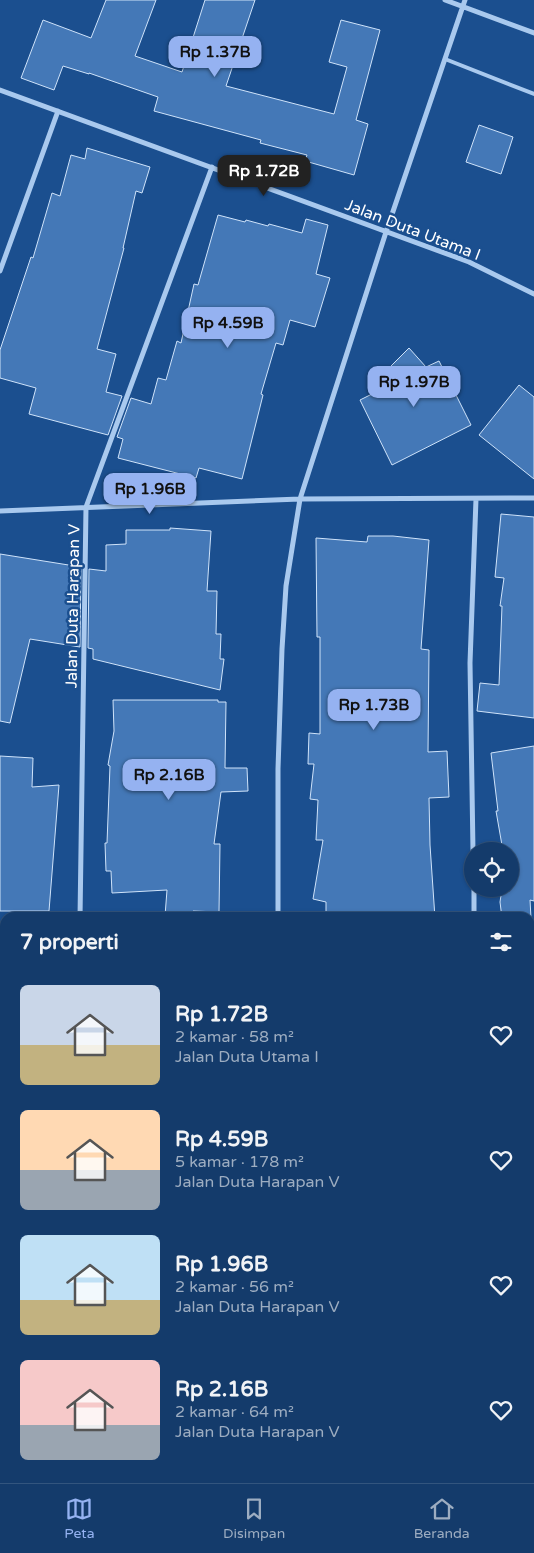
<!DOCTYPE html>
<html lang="id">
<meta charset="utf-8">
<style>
body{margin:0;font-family:"Varela Round",sans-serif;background:#1d4271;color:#f1f3f6;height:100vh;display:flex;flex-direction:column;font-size:19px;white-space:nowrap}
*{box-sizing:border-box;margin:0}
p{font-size:16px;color:#9dadc1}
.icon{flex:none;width:28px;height:28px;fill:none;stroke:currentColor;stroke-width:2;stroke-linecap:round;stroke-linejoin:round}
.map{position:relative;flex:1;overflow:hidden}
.panel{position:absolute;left:0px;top:912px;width:535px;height:571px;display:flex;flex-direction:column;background:#143b6b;border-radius:15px 15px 0 0;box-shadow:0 1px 4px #0004,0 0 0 1px #33557e}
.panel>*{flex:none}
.tools{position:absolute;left:464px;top:842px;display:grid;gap:10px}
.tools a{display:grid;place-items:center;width:55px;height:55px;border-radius:50%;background:#143b6b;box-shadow:0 1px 4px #0004,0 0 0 1px #33557e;font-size:25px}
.price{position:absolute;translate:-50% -42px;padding:0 11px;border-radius:10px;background:#95b2f1;color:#111;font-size:16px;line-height:32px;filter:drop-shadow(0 1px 2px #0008)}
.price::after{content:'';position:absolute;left:50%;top:30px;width:15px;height:11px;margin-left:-8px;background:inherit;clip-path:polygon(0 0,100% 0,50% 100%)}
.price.selected{background:#222;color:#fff}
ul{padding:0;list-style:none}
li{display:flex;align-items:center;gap:15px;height:125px;padding:0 20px}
li span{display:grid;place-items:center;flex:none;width:140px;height:100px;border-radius:8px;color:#555}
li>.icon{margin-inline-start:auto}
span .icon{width:60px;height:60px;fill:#fffc;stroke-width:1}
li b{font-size:21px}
h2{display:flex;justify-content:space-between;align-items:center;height:60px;padding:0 20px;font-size:21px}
.dock{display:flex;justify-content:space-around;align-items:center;height:70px;border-top:1px solid #33557e;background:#143b6b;font-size:14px;color:#9dadc1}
.dock a{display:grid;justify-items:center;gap:2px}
.dock .selected{color:#95b2f1}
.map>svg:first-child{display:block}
.building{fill:#4478b7;stroke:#cfe3fa}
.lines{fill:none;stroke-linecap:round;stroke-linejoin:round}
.service{stroke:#a9c9ee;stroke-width:4}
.minor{stroke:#a9c9ee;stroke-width:5}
.labels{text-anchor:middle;stroke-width:5;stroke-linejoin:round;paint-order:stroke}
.street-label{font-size:16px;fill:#fff;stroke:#1b4f8f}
</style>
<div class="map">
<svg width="534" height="1483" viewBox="0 0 534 1483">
<rect width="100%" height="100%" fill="#1b4f8f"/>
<!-- building -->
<path class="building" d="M106,0h50l-21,56 47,16 23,-72h50l-29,86 108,28 13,-47 -18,-5 12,-42 39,10 -24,90 12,4 -14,51 -49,-14 2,-6 -47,-12 1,-3 -107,-29 4,-14 -69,-24v1l-26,-8 -9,24 -33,-12 22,-58 48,18z
M479,125l34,12 -12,37 -35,-12z
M87,148l63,19 -8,26 -6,-2 -13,57h1l-27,101 19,5 -10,38 16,4 -14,39 -79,-21 7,-26 -36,-10v-28l31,-93 2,1 19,-65 8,3 11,-41 14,4z
M218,215l27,7 1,-2 22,6 1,-2 33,9 4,-14 22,6 -12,49 14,4 -15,49 -25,-7 -7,25 -7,-2 -15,51 2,1 -21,84 -43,-11 -3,10 -78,-20 5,-19 -6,-2 14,-39 20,6 7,-26 8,2 11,-39 4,2 13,-59 4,1z
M409,348l17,19 13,-6 32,64 -79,40 -32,-65 28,-14 -9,-8z
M519,385l15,12v82l-55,-44z
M501,514l33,3v201l-57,-7 3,-28 19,2 3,-79h-2l4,-28 -9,-1z
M170,528l41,3 -4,60h10l-1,43h5l-1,25h4l-4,31 -127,-31v-10l-5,-1 1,-79 17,2v-26l20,-1v-14h44z
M368,536h25l36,4 -8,109 8,1 -1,102 19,-1 2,46 -20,1 1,47 5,73h-109v-16l-13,-3 10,-59h-7l2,-40 -8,-1 4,-35h-6l1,-31 11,1v-97h-3l-1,-99 51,4z
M0,554l81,13 -1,80 -50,-8 -20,84 -10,-2z
M113,700h105v2h8l-1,66h22l1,23 -27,1 -7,52h6l-1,68 -26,-1v7l-28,-2 2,-26 -55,3 -1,-22h-5l-1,-28h2l3,-77 -2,-1 6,-34z
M534,746v155l-4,-1 1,18h-29l-2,-16 2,-13h8v-38h-7l-7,-40h2l-7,-58z
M0,756l33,2 -1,29 27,-2 -10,126h-49z"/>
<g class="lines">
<!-- service -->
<path class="service" d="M445,59l89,35"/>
<!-- minor -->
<path class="minor" d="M445,0l89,33
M0,90l469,172 65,32
M0,271l58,-160
M0,511l300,-12 234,-1
M473,851l-3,-188 6,-164
M474,889v29
M80,918l6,-411 126,-340
M278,918v-149l4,-120 4,-63 14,-87 86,-267 79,-232
M530,998h4
M530,1417h4
M0,1424h5"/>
</g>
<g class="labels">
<!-- street labels -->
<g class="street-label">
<text transform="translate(413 229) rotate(21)" y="6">Jalan Duta Utama I</text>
<text transform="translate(72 606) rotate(-89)" y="6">Jalan Duta Harapan V</text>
</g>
</g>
</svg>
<div class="tools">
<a><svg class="icon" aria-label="locate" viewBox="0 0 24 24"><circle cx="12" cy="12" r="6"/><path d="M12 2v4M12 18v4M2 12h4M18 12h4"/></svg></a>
</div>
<b class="price" style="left:215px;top:78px">Rp 1.37B</b>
<b class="price selected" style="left:264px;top:197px">Rp 1.72B</b>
<b class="price" style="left:228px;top:349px">Rp 4.59B</b>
<b class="price" style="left:414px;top:408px">Rp 1.97B</b>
<b class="price" style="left:150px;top:515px">Rp 1.96B</b>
<b class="price" style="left:374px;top:731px">Rp 1.73B</b>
<b class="price" style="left:169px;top:801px">Rp 2.16B</b>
<section class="panel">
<h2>7 properti<svg class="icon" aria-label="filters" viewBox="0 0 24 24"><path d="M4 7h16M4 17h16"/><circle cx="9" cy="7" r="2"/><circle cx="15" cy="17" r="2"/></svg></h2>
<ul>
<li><span style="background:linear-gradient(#c9d6e8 60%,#c2b280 0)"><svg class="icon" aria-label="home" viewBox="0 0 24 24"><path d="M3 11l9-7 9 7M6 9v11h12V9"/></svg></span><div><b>Rp 1.72B</b><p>2 kamar · 58 m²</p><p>Jalan Duta Utama I</p></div><svg class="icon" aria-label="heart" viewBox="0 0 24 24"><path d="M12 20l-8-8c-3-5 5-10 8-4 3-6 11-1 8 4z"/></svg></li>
<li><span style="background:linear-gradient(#ffd9b3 60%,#9aa5b1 0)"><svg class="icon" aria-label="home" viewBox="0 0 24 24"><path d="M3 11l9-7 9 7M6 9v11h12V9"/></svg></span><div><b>Rp 4.59B</b><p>5 kamar · 178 m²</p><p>Jalan Duta Harapan V</p></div><svg class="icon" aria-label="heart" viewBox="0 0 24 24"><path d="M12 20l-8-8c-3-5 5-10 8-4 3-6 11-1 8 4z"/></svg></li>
<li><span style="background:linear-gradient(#bfe0f5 65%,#c2b280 0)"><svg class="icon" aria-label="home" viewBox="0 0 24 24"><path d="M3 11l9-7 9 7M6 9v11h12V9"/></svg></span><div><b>Rp 1.96B</b><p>2 kamar · 56 m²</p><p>Jalan Duta Harapan V</p></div><svg class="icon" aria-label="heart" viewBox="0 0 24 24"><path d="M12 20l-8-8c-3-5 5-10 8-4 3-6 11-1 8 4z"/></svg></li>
<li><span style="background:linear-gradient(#f6c9c9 65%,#9aa5b1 0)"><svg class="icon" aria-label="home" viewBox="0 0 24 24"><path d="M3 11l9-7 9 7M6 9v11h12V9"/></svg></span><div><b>Rp 2.16B</b><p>2 kamar · 64 m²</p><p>Jalan Duta Harapan V</p></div><svg class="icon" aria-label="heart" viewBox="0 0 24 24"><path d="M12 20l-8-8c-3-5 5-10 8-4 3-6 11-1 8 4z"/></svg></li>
</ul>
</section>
</div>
<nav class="dock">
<a class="selected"><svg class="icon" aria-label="map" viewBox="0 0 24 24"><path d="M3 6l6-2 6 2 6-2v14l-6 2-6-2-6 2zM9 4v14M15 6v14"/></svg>Peta</a>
<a><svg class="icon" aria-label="saved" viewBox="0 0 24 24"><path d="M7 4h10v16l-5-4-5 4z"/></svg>Disimpan</a>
<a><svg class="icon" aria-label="home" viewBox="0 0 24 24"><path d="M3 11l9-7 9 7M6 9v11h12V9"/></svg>Beranda</a>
</nav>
